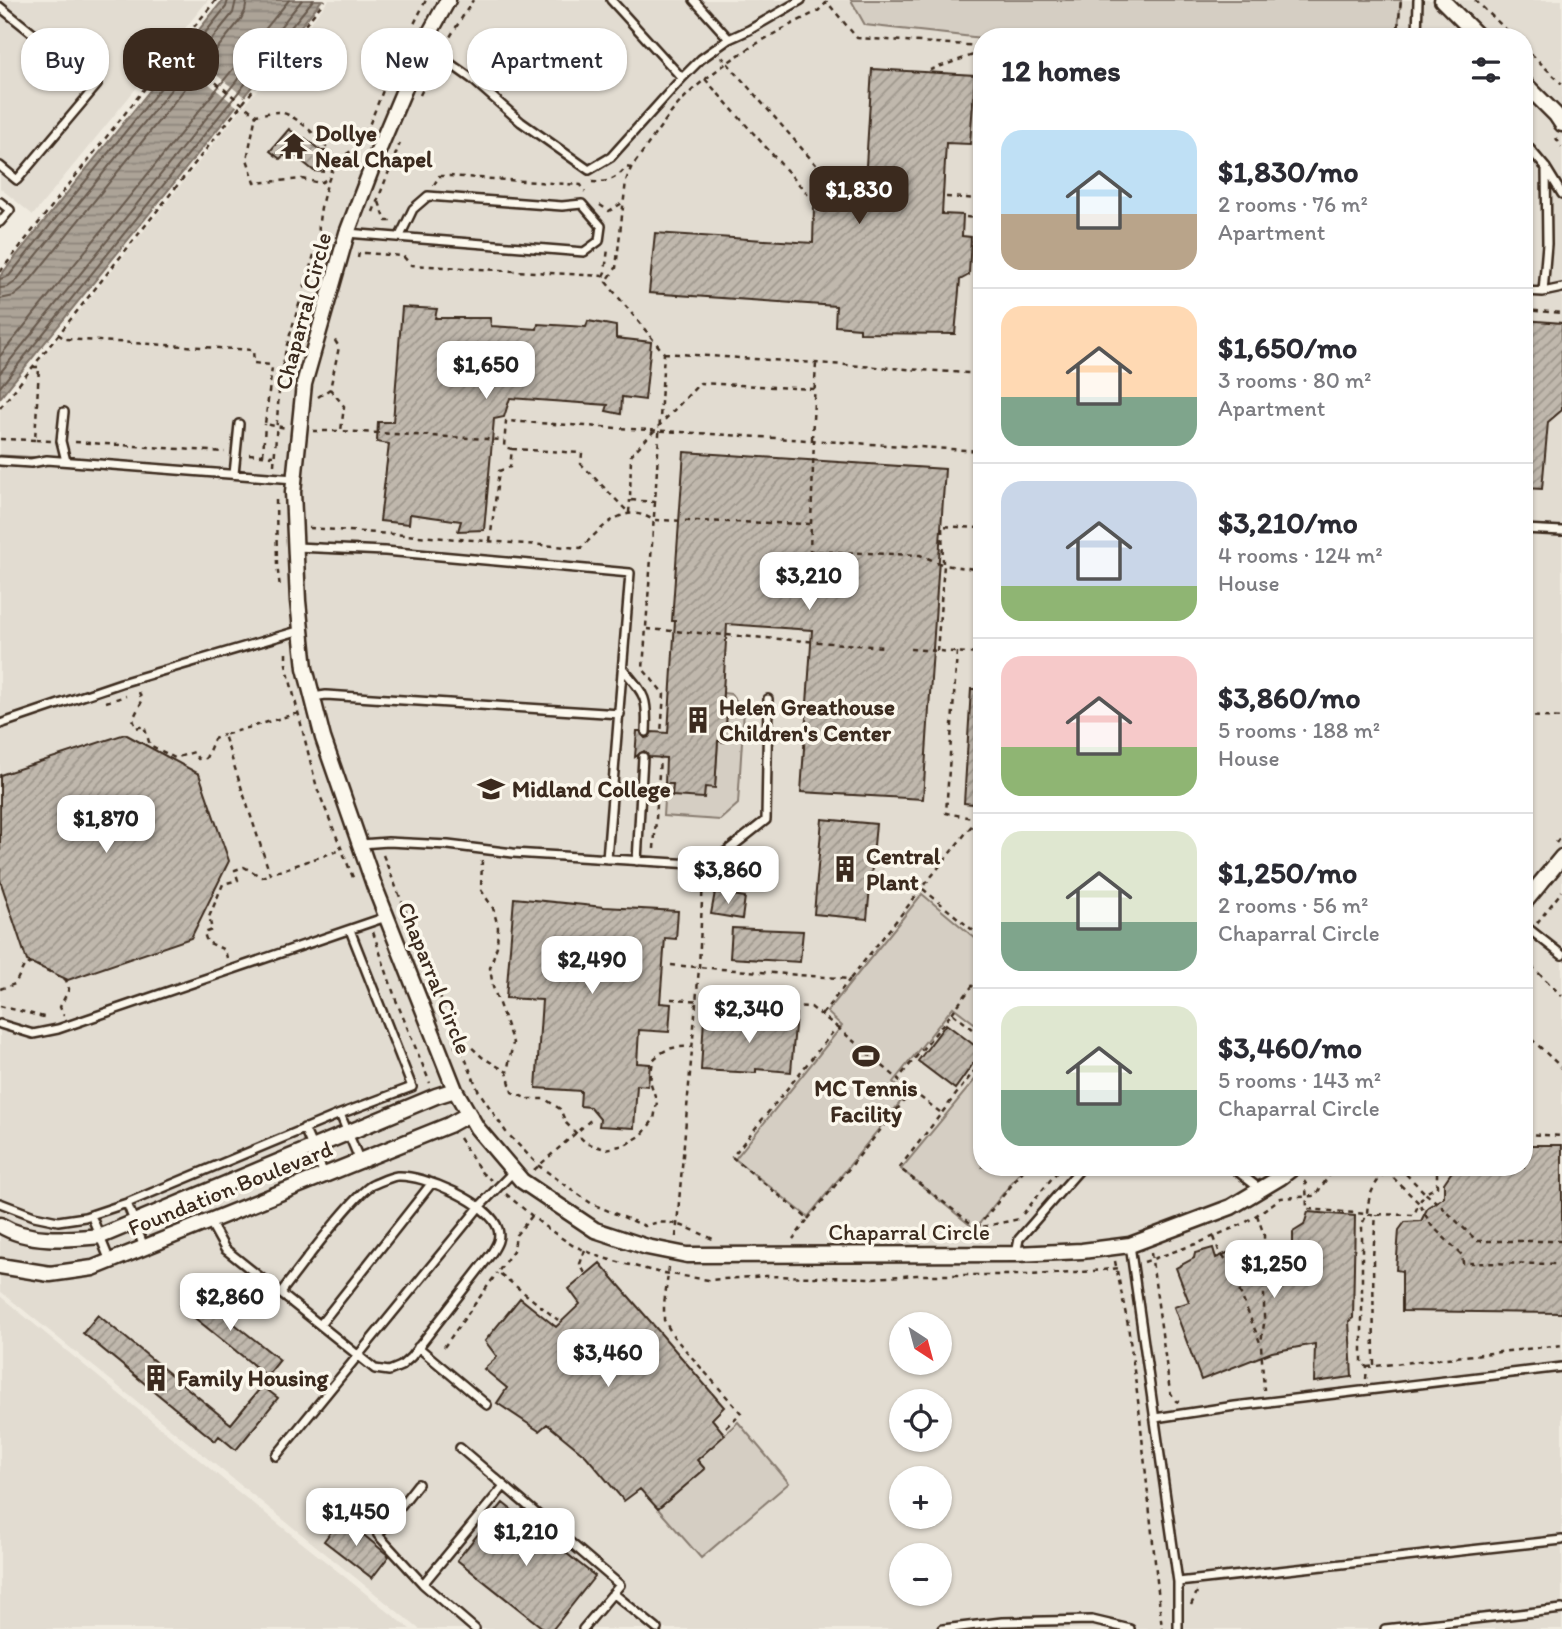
<!DOCTYPE html>
<meta charset="utf-8">
<style>
body{margin:0;font-family:Itim,sans-serif;background:#f7f7f7;color:#2b2b33;height:100vh;display:flex;flex-direction:column;font-size:26px;white-space:nowrap}
*{box-sizing:border-box;margin:0}
p{font-size:23px;color:#7c7c81}
.icon{flex:none;width:38px;height:38px;fill:none;stroke:currentColor;stroke-width:2;stroke-linecap:round;stroke-linejoin:round}
.map{position:relative;flex:1;overflow:hidden}
.details{position:absolute;left:973px;top:28px;width:560px;height:1148px;display:flex;flex-direction:column;background:#fff;border-radius:28px;box-shadow:0 2px 5px #0004}
.details>*{flex:none}
.banner{position:absolute;left:21px;top:28px;width:665px;height:63px;display:flex;gap:14px}
.needle{width:46px;rotate:144deg}
.buttons{position:absolute;left:889px;top:1312px;display:grid;gap:14px}
.buttons a{display:grid;place-items:center;width:63px;height:63px;border-radius:50%;background:#fff;box-shadow:0 2px 5px #0004;font-size:35px}
.price{position:absolute;translate:-50% -60px;padding:0 16px;border-radius:14px;background:#fff;color:#222;font-size:23px;line-height:46px;filter:drop-shadow(0 2px 4px #0008)}
.price::after{content:'';position:absolute;left:50%;top:42px;width:21px;height:16px;margin-left:-10px;background:inherit;clip-path:polygon(0 0,100% 0,50% 100%)}
.price.selected{background:#3b2a1e;color:#fff}
ul{padding:0;list-style:none}
li{display:flex;align-items:center;gap:21px;height:175px;padding:0 28px}
li+li{border-top:2px solid #e1e1e2}
li span{display:grid;place-items:center;flex:none;width:196px;height:140px;border-radius:21px;color:#555}
li>.icon{margin-inline-start:auto}
span .icon{width:84px;height:84px;fill:#fffc;stroke-width:1}
li b{font-size:30px}
h2{display:flex;justify-content:space-between;align-items:center;height:84px;padding:0 28px;font-size:30px}
.pill{padding:0 24px;border-radius:28px;background:#fff;box-shadow:0 2px 5px #0004;font-size:24px;line-height:63px}
.pill.selected{background:#3b2a1e;color:#fff}
.map>svg:first-child{display:block}
.built{fill:#e2dcd1;fill-rule:evenodd}
.green{fill:#d5cec3;stroke:#887c70;stroke-width:2}
.water{fill:url(#water-rules);stroke:#7f7367;stroke-width:2}
.pier{fill:#f0ebe0}
.lines{fill:none;stroke-linecap:round;stroke-linejoin:round}
.shore{stroke:#685a4e;stroke-width:2}
.stream{stroke:#7f7367;stroke-width:5}
.building{fill:url(#building-hatch);stroke:#3b2a1e;stroke-width:2}
.service-casing{stroke:#3b2a1e;stroke-width:12}
.minor-casing{stroke:#3b2a1e;stroke-width:19}
.path{stroke:#3b2a1e;stroke-width:2.5;stroke-dasharray:5 5;stroke-linecap:butt}
.service{stroke:#fbf7ec;stroke-width:7}
.minor{stroke:#fbf7ec;stroke-width:14}
.path-bridge{stroke:#3b2a1e;stroke-width:2.5;stroke-dasharray:5 5;stroke-linecap:butt}
.labels{text-anchor:middle;stroke-width:7;stroke-linejoin:round;paint-order:stroke}
.poi-label{font-size:23px;font-weight:bold;fill:#3b2a1e;stroke:#fbf7ec;text-anchor:start}
.street-label{font-size:23px;fill:#3b2a1e;stroke:#fbf7ec}
</style>
<div class="map">
<svg width="1562" height="1629" viewBox="0 0 1562 1629">
<defs>
<pattern id="water-rules" width="6" height="5" patternUnits="userSpaceOnUse" patternTransform="scale(1.75)"><rect width="6" height="5" fill="#aca397"/><path d="M0 2.5h6" fill="none" stroke="#8d857b"/></pattern>
<pattern id="building-hatch" width="6" height="6" patternUnits="userSpaceOnUse" patternTransform="scale(1.75)"><rect width="6" height="6" fill="#c0b8ad"/><path d="M-1 1l2-2M0 6l6-6M5 7l2-2" fill="none" stroke="#9d968c"/></pattern>
</defs>
<rect width="100%" height="100%" fill="#f0ebe0"/>
<filter id="ink" filterUnits="userSpaceOnUse"><feTurbulence type="fractalNoise" baseFrequency=".0143" numOctaves="2"/><feDisplacementMap in="SourceGraphic" scale="14" xChannelSelector="R" yChannelSelector="G"/><feConvolveMatrix kernelMatrix="1 2 1 2 8 2 1 2 1" color-interpolation-filters="sRGB"/></filter>
<g filter="url(#ink)">
<!-- built -->
<path class="built" d="M0,0h208l-175,215 -33,-27z
M329,0h1233v1629h-1143l-419,-338v-881zM982,37h542v1130h-542zM901,1325h39v38h-39zM901,1402h39v38h-39zM901,1479h39v38h-39zM901,1556h39v38h-39z
M0,1296l231,190 179,143h-410z"/>
<!-- green -->
<path class="green" d="M851,0h550l-4,37 -415,1 -117,-13z
M723,693l8,1 13,16 -6,94 -18,16 -57,-4 2,-32h8l-1,11 33,-8h10l3,-46h7l2,-32 -5,-1z
M922,894l60,50v85l-29,-22 -60,75 14,12 -99,123 -73,-58 107,-133 -15,-14z
M982,1071v96h42l-49,62 -74,-60z
M738,1422l51,61 -88,75 -43,-49 46,-39 -7,-10z"/>
<!-- water -->
<path class="water" d="M223,0h99l-322,398v-122z"/>
<!-- pier -->
<path class="pier" d="M181,47l66,52 -8,9 -65,-52z"/>
<g class="lines">
<!-- shore -->
<path class="shore" d="M0,279l9,-3 217,-269 2,-7
M0,288l8,-1 7,-5 218,-269 3,-13
M0,299l14,-3 10,-8 217,-269 4,-8 2,-11
M0,356l289,-356
M0,373l302,-373
M0,387l313,-387"/>
<!-- stream -->
<path class="stream" d="M0,457l41,2"/>
</g>
<!-- building -->
<path class="building" d="M872,69l103,6 -5,69 -24,-1 -4,71 21,1 -1,21 9,1 -2,38 -9,5 -5,54 -95,-1v-5l-25,-2 1,-20 -187,-13 6,-60 158,10 1,-36 30,-26 21,1z
M289,129l14,11 2,-2 16,13h4l-1,21 -10,-1 -21,-17 -4,5 -5,-4 -4,4 -10,-8z
M402,307l35,2 -2,9h55l1,8 46,3 1,-5 48,3 2,-6 28,5v12l35,4 -6,58 -23,-3 -1,17 -15,-3 2,-6 -98,-7 -6,19 -10,2 -10,111 -26,1 3,-10 -51,-7 -1,10 -29,-3 9,-77 -12,-2 1,-20h15z
M1524,320l38,3v87l-14,12 -6,67 -18,-1z
M684,452l261,17 -22,330 -122,-7 11,-162 -85,-6 -5,85 5,1 -2,32 -7,-1 -3,47 -10,-1 -1,11 -32,-2 1,-12h-8l1,-26 -17,-1 -5,-6 -9,6 2,-26h3l5,7 4,-1 3,-5 16,1 7,-112h-3z
M971,689h11v116l-18,-2z
M125,734l74,40 30,87 -38,77 -123,42 -41,-19 -27,-81v-105z
M822,819l54,5 -9,95 -53,-5z
M715,892l30,5 -3,22 -31,-5z
M514,898l90,9 74,4 -2,28 -11,-1 -5,65 11,1 -2,28 -30,-2 -2,33 13,1 -2,22 -11,-1 -3,43 -35,-2 1,-7 -10,-12 -10,-1 1,-15 -45,-3 6,-88 -36,-2z
M732,928l71,3 -3,31 -70,-4z
M774,1013l22,1 -5,58 -35,-3v4l-55,-3 3,-52 69,5z
M946,1024l36,27 -27,38 -37,-28z
M1528,1145h34v168l-160,-2v-40l-6,-1 3,-40 6,-8 16,-1 7,-14 16,-10v-14l11,-16h69v-7h4z
M1308,1212l47,4 -2,102 -4,3 3,56 -38,5 1,-38 -43,8 -71,28 -27,-73 15,-5 -13,-34 18,-10 1,-5 18,-5 3,10 29,-13 48,-1v-12l11,-7z
M600,1263l124,144 -12,12 13,16 -28,25 8,9 -47,40 -18,-20 -16,12 -38,-45 -39,-32 -8,7 -42,-28 10,-15 -23,-19 13,-12 -12,-16 35,-43 36,29 24,-23 -11,-15z
M193,1291l87,69 -13,16 -87,-70z
M98,1315l133,109 31,-38 16,12 -42,52 -17,-14 -4,5 -132,-108z
M503,1503l92,73 -42,53h-9l-87,-69z
M342,1517l47,39 -17,22 -48,-37z"/>
<g class="lines">
<defs>
<path id="service" d="M694,0l35,39 20,-9 52,-30
M0,7l97,78 -80,95 -17,-14
M1417,37l1,-37
M424,45l48,34 49,43 68,48 22,-13 71,-79 -71,-78
M682,78l19,-19 28,-20
M1524,142l22,26 16,26
M0,202l10,8 -10,12
M347,233l237,19 15,-11 2,-15 -19,-22 -20,2 -134,-10 -15,13 -13,27
M1524,291l19,1 19,-4
M1543,292l4,-48 -1,-76
M64,412l-3,29 5,20
M0,461l31,2 16,-3 247,19
M234,474l5,-50
M1524,529l38,2
M296,547l89,4 245,22 -23,286
M624,670c21,25 24,28 22,62
M313,697l13,-2 294,19
M0,724l121,-41 180,-53
M361,844l27,-2 60,3 65,8 196,12 57,-45 2,-121
M637,861l6,-104
M1524,925l38,30
M0,1024l33,10 25,-5 328,-112
M340,1114l20,47
M304,1128l20,46
M1232,1167l28,22
M0,1203l34,13 24,5 27,-4 42,-14 213,-89 72,-27 -62,-157
M127,1203l17,44
M91,1215l19,46
M210,1222l15,27 150,120 14,2 12,-5 10,-9 80,-103c5,-8 10,-15 7,-25 -8,-26 -75,-55 -101,-53 -8,1 -17,6 -25,9 -19,10 -74,86 -91,107
M1130,1245l48,337 384,-42
M1016,1254l3,-15 63,-72
M320,1325l111,-141
M418,1347l69,58
M1155,1418l80,-12 327,-39
M460,1448l160,137 -37,44
M276,1456l204,-250 33,-34
M418,1484l-40,51 45,49
M613,1593l44,36
M475,1629l-52,-45 81,-98
M943,1629l59,-7 90,-2 38,9
M1178,1629v-47
M1385,1629l177,-20"/>
<path id="minor" d="M448,0l-25,45 -44,104 -32,84 -43,151 -11,108 5,109 7,67 18,70 51,147 81,205 22,38 45,53 73,49 52,17 40,8 329,-1 66,-3 48,-6 101,-38 50,-30 13,-10
M1442,0l37,37
M1524,83l32,32 6,9
M1524,903l38,-46
M0,1225c29,18 68,14 101,11l335,-140 19,-6
M0,1266l50,8 43,-6 356,-143 20,-11"/>
</defs>
<!-- service casing -->
<use href="#service" class="service-casing"/>
<!-- minor casing -->
<use href="#minor" class="minor-casing"/>
<!-- path -->
<path class="path" d="M1475,0l39,37
M1397,37l4,-37
M445,45l28,-45
M1524,47l38,37
M175,50l41,-50
M930,70l52,-18
M705,79l108,121 18,-18 -109,-125
M420,95l14,-28
M1556,138l6,9
M338,160l19,-13 7,-9 28,-70 34,-68
M592,182c15,1 25,-3 34,-15l5,1
M434,185l5,-9h10l132,9 4,7
M946,197l36,2
M379,202l7,19h7
M600,205l9,6 15,-9
M373,212l27,-69
M966,217l16,2
M358,258l1,-5h6l38,3 8,9 192,11 3,6
M0,272l175,-222 2,1
M603,276l2,-4 3,-23
M1524,310l38,3
M58,334l7,5 188,11 1,13 16,2 2,3 -7,56 21,4
M664,353l318,21
M33,367h6l-4,73 16,1
M330,389l14,17 -3,25 163,9
M814,389l-114,-6 -69,72 -1,45 25,2 9,-149 -58,-71 10,-14 10,-87 5,-13c18,-24 35,-52 56,-73 39,-36 84,-61 131,-84l9,-9 30,36 125,8
M318,397l12,-8 9,-42 -5,-8
M0,408l325,-408
M313,431h28
M0,439l35,1
M812,439l4,-76
M814,439l-4,112 110,4 24,10
M75,442l150,10
M512,449l70,4 -1,11 48,49 1,-13
M249,454l24,2
M263,455l2,-31
M274,465l5,-74 7,-43 33,-110c-2,-26 7,-55 18,-78 -10,-14 -40,-47 -59,-48 -7,0 -15,2 -22,3l-9,44 8,24 47,-4 18,4 9,-5
M276,500l1,65 3,22
M655,502l-12,167 21,25 -3,39
M309,528l272,20c21,-20 42,-47 72,-28l158,4
M490,541l9,-70 11,-4 2,-18 -8,-2 2,-26 476,30
M943,563l-1,-37 40,2
M647,629l237,18
M910,649l72,5
M937,651l7,-86 38,5
M957,652l-11,161 31,6
M286,653v11l31,124 37,92
M139,692l3,9 -9,18 3,9 8,-2 6,19 25,13 19,-6 4,7 8,-1 8,-19 10,-4
M106,702l20,-6
M298,713l-74,22 46,139 70,-24
M1524,716l38,2
M1556,843l6,-9
M654,849l6,-91
M383,855l95,235 28,42 33,34 53,38 53,22c24,-10 45,3 68,13
M482,860l-1,30 12,18 5,19 -1,19 -7,22 3,19 20,56 -6,29 5,20 16,7h17l15,10 6,14 20,20 19,6 20,-4 17,-10 12,-16 3,-17 -7,-21 3,-21c12,-12 21,-14 38,-13
M923,889l59,49
M1537,923l25,-32
M373,932l23,68 34,83
M227,958l-2,-8 -18,-8 -3,-9 8,-3 -3,-13 14,-33 15,-4 -3,-10 9,-3 18,10 8,-3
M1524,959l38,37
M671,965l179,14 127,-160h5
M0,989l15,-5 9,-18 8,-3 34,17 3,9 -9,18 4,9
M671,999l140,8 26,20 -105,130 76,62 -15,20
M0,1006l48,12
M952,1013l30,-40
M822,1014l28,-35
M837,1027l61,52
M1524,1032l38,36
M454,1047l14,-3 14,13 25,15
M982,1061l-83,107 78,60 42,-9
M912,1091l28,21
M1524,1134l38,2
M459,1138l23,35 9,7
M1399,1167l26,26 12,-6v-20
M534,1170l60,-53
M1304,1181l2,3 1,25 60,5c1,-20 8,-32 22,-47
M506,1194l38,32 28,19 31,13 54,14 52,8 57,-4 106,2 45,-3h109l49,-2 45,-5
M1023,1214l38,-47
M1257,1215l7,20v89l-3,18
M532,1216l-16,19 -2,14 -16,23 60,48
M808,1219l104,-128 -14,-12 54,-66 30,23
M977,1228l49,-61
M676,1237l23,-269 4,-90
M1214,1237l5,14 9,11 33,83 3,45
M1562,1241h-85l-37,-36 -15,-12 -6,10 12,22 31,30 1,8 99,1
M585,1250l-5,14 6,11
M1151,1253l19,139 6,9 3,1
M1115,1261l13,64 11,83 23,221
M1144,1262l52,-18 49,-21 36,-25 34,-2 20,-29
M669,1267l-5,37v16l10,17 67,76 -19,18
M444,1347l53,-74
M1374,1365l-1,-108 3,-43
M1367,1367l195,-22
M1366,1379l1,-12 -5,-3v-140l5,-10 47,1 5,-12 -37,-36
M1191,1605l6,-13"/>
<!-- service -->
<use href="#service" class="service"/>
<!-- minor -->
<use href="#minor" class="minor"/>
<!-- path-bridge -->
<path class="path-bridge" d="M177,51l79,64"/>
</g>
</g>
<!-- icons -->
<defs>
<symbol id="temple-bare" viewBox="-9 -9 18 18"><path d="M0-6L5-2H3V0L6.5 2.5H4V6H1.5V3h-3V6H-4V2.5H-6.5L-3 0V-2H-5Z" fill="#3b2a1e" stroke="#fbf7ec" stroke-width="2.5" paint-order="stroke"/></symbol>
<symbol id="building-bare" viewBox="-9 -9 18 18"><path d="M-4-6H4V6H1V3H-1V6H-4ZM-2.5-4.3h1.7v1.8h-1.7ZM.8-4.3h1.7v1.8H.8ZM-2.5-1h1.7V.8h-1.7ZM.8-1h1.7V.8H.8Z" fill="#3b2a1e" stroke="#fbf7ec" stroke-width="2.5" paint-order="stroke"/></symbol>
<symbol id="university-bare" viewBox="-9 -9 18 18"><path d="M0-5L7-2L0 1L-7-2ZM-4 1L0 2.5L4 1V4Q0 6-4 4Z" fill="#3b2a1e" stroke="#fbf7ec" stroke-width="2.5" paint-order="stroke"/></symbol>
<symbol id="stadium-bare" viewBox="-9 -9 18 18"><path d="M0-5a6.5 5 0 1 0 0 10a6.5 5 0 1 0 0-10ZM-3.5-1.8h7v3.6h-7Z" fill="#3b2a1e" stroke="#fbf7ec" stroke-width="2.5" paint-order="stroke"/></symbol>
</defs>
<g fill-rule="evenodd">
<use href="#temple-bare" x="275" y="127" width="38" height="38"/>
<use href="#building-bare" x="679" y="701" width="38" height="38"/>
<use href="#university-bare" x="472" y="770" width="38" height="38"/>
<use href="#building-bare" x="826" y="850" width="38" height="38"/>
<use href="#stadium-bare" x="847" y="1037" width="38" height="38"/>
<use href="#building-bare" x="137" y="1359" width="38" height="38"/>
</g>
<g class="labels">
<!-- poi labels -->
<g class="poi-label">
<text x="315" y="141">Dollye<tspan x="315" dy="26">Neal Chapel</tspan></text>
<text x="719" y="715">Helen Greathouse<tspan x="719" dy="26">Children's Center</tspan></text>
<text x="512" y="797">Midland College</text>
<text x="866" y="864">Central<tspan x="866" dy="26">Plant</tspan></text>
<text x="866" y="1096" text-anchor="middle">MC Tennis<tspan x="866" dy="26">Facility</tspan></text>
<text x="177" y="1386">Family Housing</text>
</g>
<!-- street labels -->
<g class="street-label">
<text transform="translate(303 311) rotate(-75)" y="8">Chaparral Circle</text>
<text transform="translate(435 978) rotate(68)" y="8">Chaparral Circle</text>
<text transform="translate(230 1188) rotate(-22)" y="8">Foundation Boulevard</text>
<text x="909" y="1240">Chaparral Circle</text>
</g>
</g>
</svg>
<div class="buttons">
<a><svg class="needle" viewBox="-14 -14 28 28"><path d="M0-13l5 13h-10z" fill="#e53935"/><path d="M0 13l5-13h-10z" fill="#7c7c81"/></svg></a>
<a><svg class="icon" aria-label="locate" viewBox="0 0 24 24"><circle cx="12" cy="12" r="6"/><path d="M12 2v4M12 18v4M2 12h4M18 12h4"/></svg></a>
<a>+</a>
<a>−</a>
</div>
<b class="price selected" style="left:859px;top:226px">$1,830</b>
<b class="price" style="left:486px;top:401px">$1,650</b>
<b class="price" style="left:809px;top:612px">$3,210</b>
<b class="price" style="left:106px;top:855px">$1,870</b>
<b class="price" style="left:728px;top:906px">$3,860</b>
<b class="price" style="left:592px;top:996px">$2,490</b>
<b class="price" style="left:749px;top:1045px">$2,340</b>
<b class="price" style="left:1274px;top:1300px">$1,250</b>
<b class="price" style="left:230px;top:1333px">$2,860</b>
<b class="price" style="left:608px;top:1389px">$3,460</b>
<b class="price" style="left:356px;top:1548px">$1,450</b>
<b class="price" style="left:526px;top:1568px">$1,210</b>
<div class="banner">
<a class="pill">Buy</a>
<a class="pill selected">Rent</a>
<a class="pill">Filters</a>
<a class="pill">New</a>
<a class="pill">Apartment</a>
</div>
<section class="details">
<h2>12 homes<svg class="icon" aria-label="filters" viewBox="0 0 24 24"><path d="M4 7h16M4 17h16"/><circle cx="9" cy="7" r="2"/><circle cx="15" cy="17" r="2"/></svg></h2>
<ul>
<li><span style="background:linear-gradient(#bfe0f5 60%,#b9a48a 0)"><svg class="icon" aria-label="home" viewBox="0 0 24 24"><path d="M3 11l9-7 9 7M6 9v11h12V9"/></svg></span><div><b>$1,830/mo</b><p>2 rooms · 76 m²</p><p>Apartment</p></div></li>
<li><span style="background:linear-gradient(#ffd9b3 65%,#7fa58c 0)"><svg class="icon" aria-label="home" viewBox="0 0 24 24"><path d="M3 11l9-7 9 7M6 9v11h12V9"/></svg></span><div><b>$1,650/mo</b><p>3 rooms · 80 m²</p><p>Apartment</p></div></li>
<li><span style="background:linear-gradient(#c9d6e8 75%,#8fb573 0)"><svg class="icon" aria-label="home" viewBox="0 0 24 24"><path d="M3 11l9-7 9 7M6 9v11h12V9"/></svg></span><div><b>$3,210/mo</b><p>4 rooms · 124 m²</p><p>House</p></div></li>
<li><span style="background:linear-gradient(#f6c9c9 65%,#8fb573 0)"><svg class="icon" aria-label="home" viewBox="0 0 24 24"><path d="M3 11l9-7 9 7M6 9v11h12V9"/></svg></span><div><b>$3,860/mo</b><p>5 rooms · 188 m²</p><p>House</p></div></li>
<li><span style="background:linear-gradient(#dfe7d0 65%,#7fa58c 0)"><svg class="icon" aria-label="home" viewBox="0 0 24 24"><path d="M3 11l9-7 9 7M6 9v11h12V9"/></svg></span><div><b>$1,250/mo</b><p>2 rooms · 56 m²</p><p>Chaparral Circle</p></div></li>
<li><span style="background:linear-gradient(#dfe7d0 60%,#7fa58c 0)"><svg class="icon" aria-label="home" viewBox="0 0 24 24"><path d="M3 11l9-7 9 7M6 9v11h12V9"/></svg></span><div><b>$3,460/mo</b><p>5 rooms · 143 m²</p><p>Chaparral Circle</p></div></li>
</ul>
</section>
</div>
